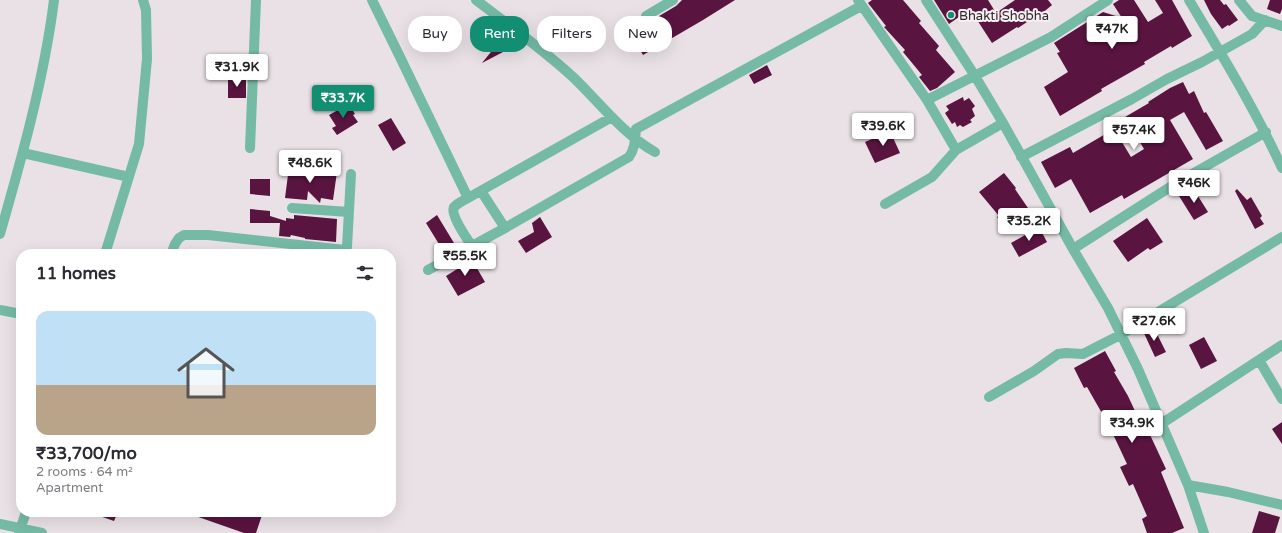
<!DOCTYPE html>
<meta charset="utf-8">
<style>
body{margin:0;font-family:"Varela Round",sans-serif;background:#f7f7f7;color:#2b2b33;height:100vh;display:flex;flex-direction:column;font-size:15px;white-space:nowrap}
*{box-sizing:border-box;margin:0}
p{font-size:13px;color:#7c7c81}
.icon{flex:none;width:22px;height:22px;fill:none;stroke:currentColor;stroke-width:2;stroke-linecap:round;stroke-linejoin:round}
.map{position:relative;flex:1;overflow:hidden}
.side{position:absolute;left:16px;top:249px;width:380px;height:268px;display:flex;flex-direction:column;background:#fff;border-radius:16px;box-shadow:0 4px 16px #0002}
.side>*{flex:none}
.banner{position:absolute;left:408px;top:16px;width:380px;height:36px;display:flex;gap:8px}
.price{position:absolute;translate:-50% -34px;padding:0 9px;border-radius:4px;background:#fff;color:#222;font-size:13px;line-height:26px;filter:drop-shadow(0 1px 2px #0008)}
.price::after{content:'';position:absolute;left:50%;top:24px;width:12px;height:9px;margin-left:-6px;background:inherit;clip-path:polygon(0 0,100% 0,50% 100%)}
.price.selected{background:#128e73;color:#fff}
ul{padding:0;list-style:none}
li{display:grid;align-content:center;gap:8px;height:212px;padding:0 20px}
li span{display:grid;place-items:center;height:124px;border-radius:12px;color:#555}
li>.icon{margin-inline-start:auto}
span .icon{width:72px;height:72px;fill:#fffc;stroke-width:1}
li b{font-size:17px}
h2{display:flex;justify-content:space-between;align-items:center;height:48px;padding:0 20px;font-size:17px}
.tag{padding:0 14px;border-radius:16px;background:#fff;box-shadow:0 4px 16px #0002;font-size:14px;line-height:36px}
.tag.selected{background:#128e73;color:#fff}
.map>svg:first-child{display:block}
.building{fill:#59143f}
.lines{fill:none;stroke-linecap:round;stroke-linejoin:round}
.minor{stroke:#75baa5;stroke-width:10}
.poi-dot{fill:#128e73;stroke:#f7eff2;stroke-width:1.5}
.labels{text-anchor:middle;stroke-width:4;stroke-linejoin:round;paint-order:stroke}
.poi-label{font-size:13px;fill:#2c292a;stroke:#f7eff2;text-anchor:start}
</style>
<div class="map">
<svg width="1282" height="533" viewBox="0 0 1282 533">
<rect width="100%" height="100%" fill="#e9e1e5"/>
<!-- building -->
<path class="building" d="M682,0h53l-32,20 -60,35 -15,-25 15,-8h6l27,-16z
M872,0h31l18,21 -2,2 20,23 -3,4 19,22 -18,16 -7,3 -11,-14 3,-2 -19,-23 2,-2 -21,-23 2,-1 -18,-23z
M934,0h54l8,13 19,-13h33l4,5 -12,10 -1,-1 -21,14 -1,-1 -25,16 -22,-34 -21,15z
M1119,0h15l14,22 15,-9 -8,-13h17l20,36 -20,12 -1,-2 -27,16 1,2 -44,25 1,2 -42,25 -16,-29 24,-15 -11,-19 3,-1 -6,-9 49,-31 19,6 -9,-14z
M1204,0h16l4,5 2,-1 12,16 -9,6 -1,-1 -6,4 -11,-15z
M1270,0h12v9l-2,5 -13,-5z
M499,42l4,10 -21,11z
M767,65l5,10 -18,9 -5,-9z
M228,78h18v20h-18z
M1183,82l6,12 5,-3 10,22 2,-1 17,29 -17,9 -22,-38 -14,8 23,39 -69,40 -2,-4 -32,18 -19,-34 -16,9 -14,-26 29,-15 3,6 41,-24 17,28 13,-8 -19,-32 24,-14 -1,-1 22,-14z
M963,97l1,4 5,-3 6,8 -3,3 3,7 -5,4 2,2 -9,5 -3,-2 -3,2 -2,-5 -3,2 -7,-11 4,-3 -3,-4z
M349,104l6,10 -2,1 5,7 -21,13 -5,-7 4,-2 -7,-11z
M391,118l15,25 -13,8 -15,-26z
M890,131l10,22 -25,10 -10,-21z
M289,167l48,5 -4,28 -12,-2 -1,5 -12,-12 -1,9 -22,-2z
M1004,173l12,15 -1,1 15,22 -26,17 -7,-11 2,-1 -20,-24z
M250,179h20v17l-20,-2z
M1193,188l15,24 -14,8 -15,-24z
M1237,189l10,11 4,-3 11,19 -2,2 4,6 -9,5 -20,-38z
M250,209l20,2v5l16,5v-3l8,1v-4l43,4 -1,23 -31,-3v-1l-14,-3 -1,2 -11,-1 1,-13h-30z
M437,215l17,28 -12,6 -16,-26z
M540,217l12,20 -26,16 -8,-12 16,-9 -2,-9z
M1147,218l16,24 -13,8 -2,-2 -20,14 -15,-21z
M1039,227l8,15 -28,15 -8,-14z
M466,256l3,5 5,2 11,19 -27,14 -12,-20 16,-10 -3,-6z
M1153,326l13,26 -11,5 -12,-26z
M1204,337l13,24 -16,8 -12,-24z
M1105,351l11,20 -2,1 14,24 14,30 3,-2 21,45 -5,3 23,56 -12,5h-25l-5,-14 5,-3 -14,-32 -4,2 -9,-19 7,-3 -15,-32 -2,1 -9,-17 2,-1 -16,-28 -3,1 -10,-20z
M1282,422v22l-10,-15z
M1259,511l21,6 -5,16h-23z
M91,512h27l-4,9 -23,-8z
M187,512h76l-7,21h-12l-57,-20z"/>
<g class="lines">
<!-- minor -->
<path class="minor" d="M372,0l28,57 68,141
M476,0c33,25 68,50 98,78 26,25 49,56 81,74
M858,0l69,100 29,50
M926,0l49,76 28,47 70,126 35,59 30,61 50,116 16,48
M1189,0c33,55 66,109 93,168
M1239,0l13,16 30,10
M646,16l27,-16
M927,100l124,-63 57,-37
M250,148l6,-148
M23,153l106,24
M1021,157l111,-58 35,-20 35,-17 50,-28 13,-14
M481,191l24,37
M885,204l47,-27 24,-27 47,-27
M292,208l57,4
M0,234c22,-77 44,-155 54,-234
M472,246c-5,-7 -23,-33 -18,-39 4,-4 10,-7 14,-9l144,-81
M1073,249l105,-67 88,-50
M105,254l34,-110 8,-85 -1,-49 -3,-10
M171,254l4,-10 4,-6 5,-3h24l137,15 2,-3 4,-73
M428,270l77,-42 124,-71c6,-8 6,-18 7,-28l225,-123
M0,310l21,4
M1259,360l23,39
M989,397l45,-26 24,-17 8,-1 17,1 37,-19 162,-98
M1161,424l121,-79
M1188,485l40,7 54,13
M0,524l42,9
M19,533l7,-21"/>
</g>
<!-- markers -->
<circle class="poi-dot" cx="951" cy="15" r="4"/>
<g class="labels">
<!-- poi labels -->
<g class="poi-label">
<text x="959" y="20">Bhakti Shobha</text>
</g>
</g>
</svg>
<b class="price" style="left:1112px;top:50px">₹47K</b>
<b class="price" style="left:237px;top:88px">₹31.9K</b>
<b class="price selected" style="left:343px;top:119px">₹33.7K</b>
<b class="price" style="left:883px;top:147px">₹39.6K</b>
<b class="price" style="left:1134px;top:151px">₹57.4K</b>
<b class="price" style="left:310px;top:184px">₹48.6K</b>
<b class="price" style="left:1194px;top:204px">₹46K</b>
<b class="price" style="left:1029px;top:242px">₹35.2K</b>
<b class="price" style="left:465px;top:277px">₹55.5K</b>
<b class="price" style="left:1154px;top:342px">₹27.6K</b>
<b class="price" style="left:1132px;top:444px">₹34.9K</b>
<div class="banner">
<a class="tag">Buy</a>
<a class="tag selected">Rent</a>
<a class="tag">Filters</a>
<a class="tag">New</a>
</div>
<section class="side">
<h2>11 homes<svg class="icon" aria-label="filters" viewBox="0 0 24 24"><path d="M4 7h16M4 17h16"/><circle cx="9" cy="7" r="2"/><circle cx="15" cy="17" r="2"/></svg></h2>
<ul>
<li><span style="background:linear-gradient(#bfe0f5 60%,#b9a48a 0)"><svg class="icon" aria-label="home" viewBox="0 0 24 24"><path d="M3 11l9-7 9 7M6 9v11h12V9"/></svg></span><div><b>₹33,700/mo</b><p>2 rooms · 64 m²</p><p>Apartment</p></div></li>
</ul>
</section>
</div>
